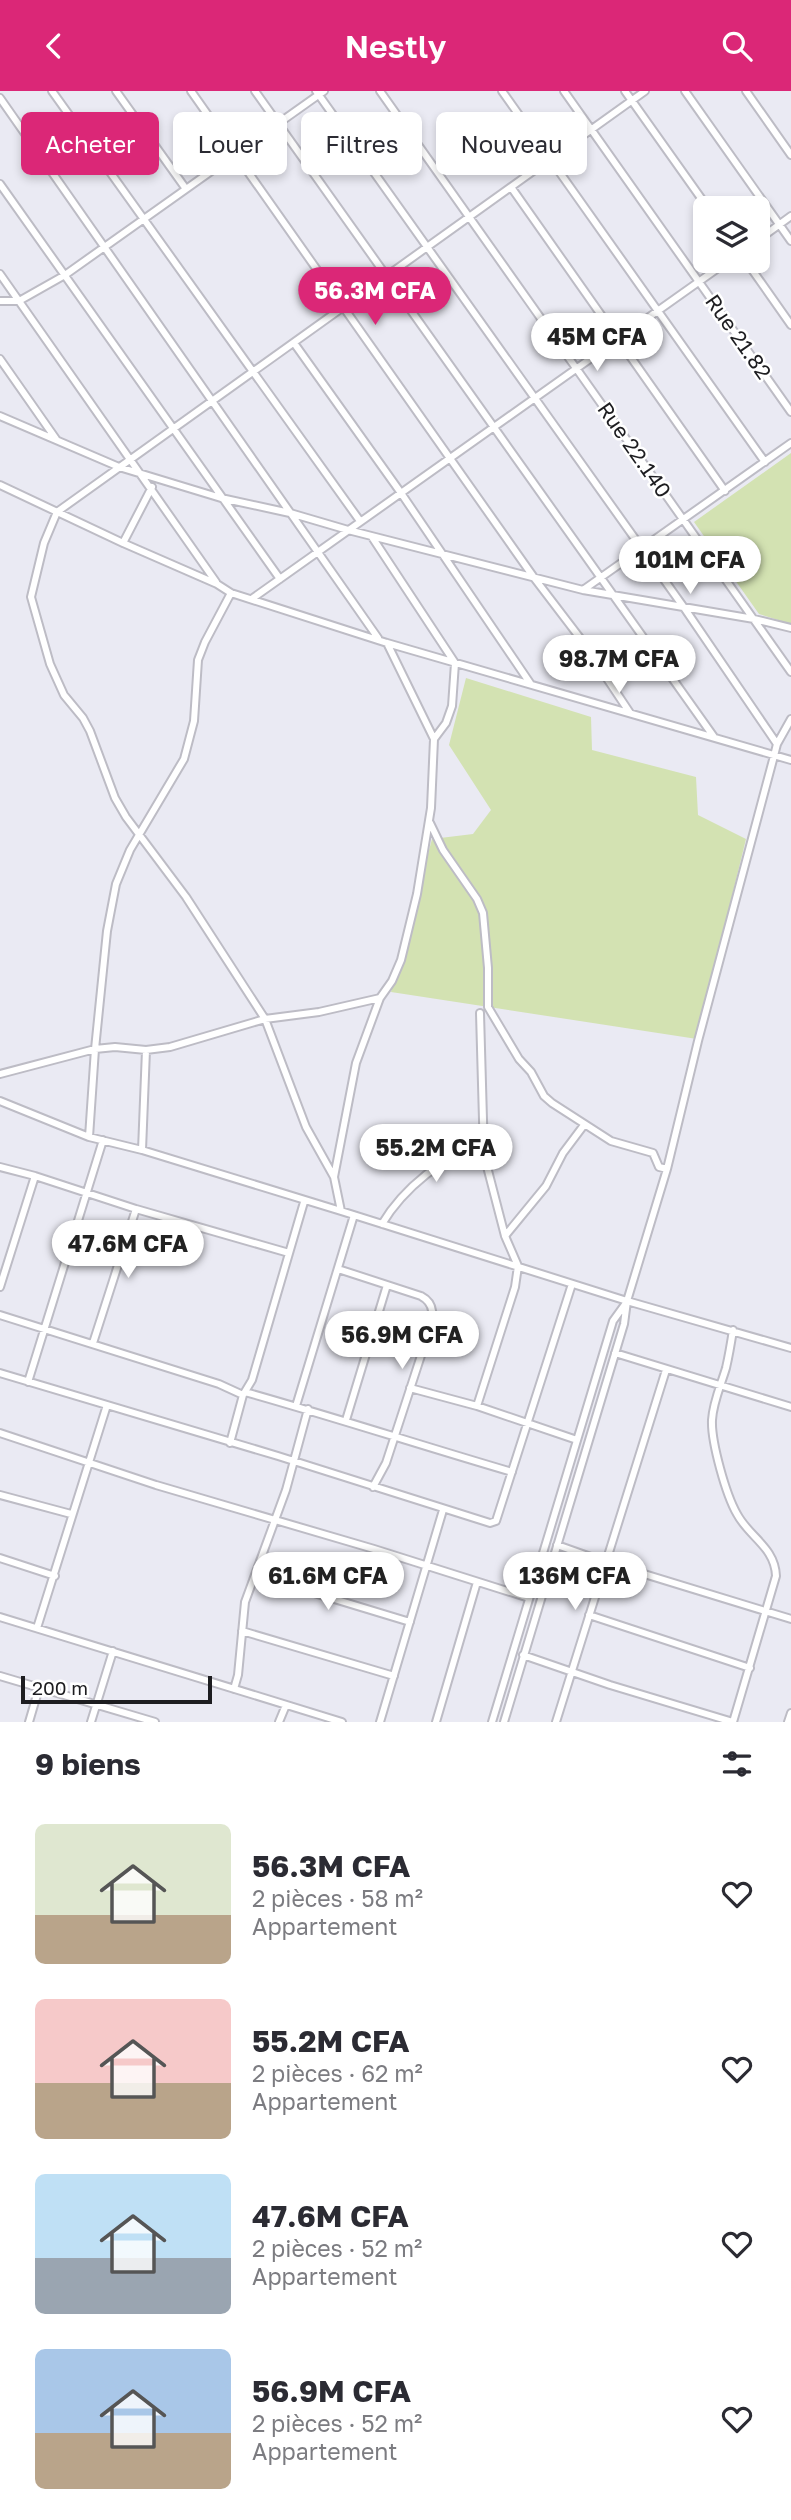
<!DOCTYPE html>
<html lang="fr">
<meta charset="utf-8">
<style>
body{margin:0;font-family:"Golos Text",sans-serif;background:#f2f2f3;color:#2b2b33;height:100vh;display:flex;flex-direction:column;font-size:26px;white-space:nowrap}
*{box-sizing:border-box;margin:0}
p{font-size:23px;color:#7c7c81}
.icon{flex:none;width:38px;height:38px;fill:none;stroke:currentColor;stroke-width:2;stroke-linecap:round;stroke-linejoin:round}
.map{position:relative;height:1631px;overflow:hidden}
.drawer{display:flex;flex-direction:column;background:#fff;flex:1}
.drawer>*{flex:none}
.hud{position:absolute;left:21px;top:21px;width:749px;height:63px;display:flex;gap:14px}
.buttons{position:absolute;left:693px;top:105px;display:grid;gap:14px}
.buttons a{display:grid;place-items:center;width:77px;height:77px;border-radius:10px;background:#fff;box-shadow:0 4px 10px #0003;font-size:35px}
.scale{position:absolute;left:21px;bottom:18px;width:191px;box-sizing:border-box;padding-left:7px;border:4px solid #1d1d20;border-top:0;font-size:19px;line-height:24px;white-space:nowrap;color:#1d1d20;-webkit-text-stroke:5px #fff;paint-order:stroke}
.price{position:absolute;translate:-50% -60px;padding:0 16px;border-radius:24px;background:#fff;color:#222;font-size:23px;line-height:46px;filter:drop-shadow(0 2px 4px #0008)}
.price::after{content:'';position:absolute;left:50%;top:42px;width:21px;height:16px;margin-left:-10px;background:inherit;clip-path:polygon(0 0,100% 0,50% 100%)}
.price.selected{background:#db2777;color:#fff}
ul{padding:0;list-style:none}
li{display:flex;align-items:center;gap:21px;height:175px;padding:0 35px}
li span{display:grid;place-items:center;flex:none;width:196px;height:140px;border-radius:10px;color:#555}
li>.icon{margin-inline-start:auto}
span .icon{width:84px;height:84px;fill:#fffc;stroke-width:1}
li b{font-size:30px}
h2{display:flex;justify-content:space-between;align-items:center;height:84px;padding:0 35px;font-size:30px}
.chip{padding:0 24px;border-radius:10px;background:#fff;box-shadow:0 4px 10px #0003;font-size:24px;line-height:63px}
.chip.selected{background:#db2777;color:#fff}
header{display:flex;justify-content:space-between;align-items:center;height:91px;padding:0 35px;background:#db2777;color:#fff;font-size:32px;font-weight:600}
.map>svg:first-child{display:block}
.green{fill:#d3e2b2}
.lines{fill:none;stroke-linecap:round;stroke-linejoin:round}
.minor-casing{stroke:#bdbcc5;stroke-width:10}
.minor{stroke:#fff;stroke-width:6}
.labels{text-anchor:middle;stroke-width:5;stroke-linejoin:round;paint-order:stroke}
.street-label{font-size:21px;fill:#1d1d20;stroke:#fff}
</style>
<header><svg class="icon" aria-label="back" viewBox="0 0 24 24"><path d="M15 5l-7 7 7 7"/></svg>Nestly<svg class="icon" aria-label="search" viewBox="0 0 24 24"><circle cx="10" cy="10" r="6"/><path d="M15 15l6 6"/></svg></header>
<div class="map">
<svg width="791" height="1631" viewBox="0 0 791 1631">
<rect width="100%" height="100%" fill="#eaeaf3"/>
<!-- green -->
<path class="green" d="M791,362v171l-32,-10 -65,-92z
M466,587l125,39 1,33 104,27 2,38 48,24 -49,200 -306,-47 41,-153 41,-5 18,-24 -42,-65z"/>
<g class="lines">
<defs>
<path id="minor" d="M52,0l308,430
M116,0l70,98
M191,0l344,488 45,59 50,75
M255,0l459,646
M316,0l369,518 92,135
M380,0l411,581
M502,0l263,371
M564,0l227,321
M625,0l83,117
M685,0l106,150
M746,0l45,64
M0,7l378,540
M0,93l280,395
M511,96l214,304
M758,149l33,-24
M746,170l45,64
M0,183l216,308
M0,210h19l46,-26 259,-184
M294,252l107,150 129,190
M0,268l56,80
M0,325l119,51 102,31 69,15 58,17 235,60 171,29 37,9
M0,394l123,58 94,41 14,9 156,50 404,117
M372,446l83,126 -3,43 -6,17 -12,16
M123,452l29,-56
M583,499l208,-147
M253,507l475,-337
M430,732l13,27 34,49 6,14 5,55v39l31,52 12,13 13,24 8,7 59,38 42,12 6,14 8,2
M0,983l95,-25 20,-2 31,3 24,-3 95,-28 54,-7 61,-14
M0,1010l89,36 53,13 199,61 286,90 164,47
M89,1046l6,-88 12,-118 9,-47 14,-34 54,-91 10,-38 4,-61 7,-18 26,-49
M142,1059l4,-100
M0,1076l35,9 101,33 153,44
M334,1086l22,-114 24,-65 12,-17 9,-21 16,-66 14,-86 3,-69 -47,-96
M341,1120l-7,-34 -28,-50 -41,-108 -79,-122 -60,-80 -11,-19 -25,-67 -7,-13 -19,-23 -14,-31 -19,-67 13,-54 13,-31 588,-421
M382,1133c23,-39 61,-64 101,-86
M505,1145l41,-50 17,-33 21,-28
M338,1178l83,27c15,8 12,21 8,35l-43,132 -13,24
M0,1196l35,-111
M0,1224l219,69 24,11
M93,1252l43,-134
M615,1262l176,54
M0,1282l278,83 212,67 6,-2 76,-237
M28,1291l75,-242
M410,1297l67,18 100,34
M245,1301c89,25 178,54 267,80
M296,1315l58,-191
M477,1315l38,-119 3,-21 -13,-30 -21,-81 -4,-142
M346,1329l41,-135
M0,1342l156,52 218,64 155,49
M230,1352l13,-48 9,-15 52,-178
M0,1404l71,19
M557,1454l48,17 186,57
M0,1467l55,18
M255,1484l155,47
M589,1524l161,53
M0,1526l342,105
M37,1537l70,-223
M242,1540l152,45
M523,1564l87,30 123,37
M0,1585l155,46
M234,1598l4,-14 7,-73 41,-112 22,-81
M29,1631l10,-34
M91,1631l22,-71
M279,1631l7,-17
M380,1631l63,-212
M436,1631l41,-140
M492,1631l121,-401 13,-18
M504,1631l120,-398 3,-23 40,-132 31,-128 76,-285 3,-12 14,-25
M556,1631l110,-352
M733,1631l43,-146c-1,-29 -27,-39 -39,-62 -11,-19 -26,-72 -25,-94 1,-18 9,-35 14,-52 3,-13 5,-25 7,-38
M788,1631l3,-9"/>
</defs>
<!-- minor casing -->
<use href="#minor" class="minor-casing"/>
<!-- minor -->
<use href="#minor" class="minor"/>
</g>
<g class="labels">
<!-- street labels -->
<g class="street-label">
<text transform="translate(738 246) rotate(55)" y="7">Rue 21.82</text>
<text transform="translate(634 359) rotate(55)" y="7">Rue 22.140</text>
</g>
</g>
</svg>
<div class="buttons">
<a><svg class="icon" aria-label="layers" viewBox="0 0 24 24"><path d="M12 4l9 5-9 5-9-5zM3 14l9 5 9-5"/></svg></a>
</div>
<div class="scale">200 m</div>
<b class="price selected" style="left:375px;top:236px">56.3M CFA</b>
<b class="price" style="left:597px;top:282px">45M CFA</b>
<b class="price" style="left:690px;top:505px">101M CFA</b>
<b class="price" style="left:619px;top:604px">98.7M CFA</b>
<b class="price" style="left:436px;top:1093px">55.2M CFA</b>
<b class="price" style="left:128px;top:1189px">47.6M CFA</b>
<b class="price" style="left:402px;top:1280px">56.9M CFA</b>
<b class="price" style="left:328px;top:1521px">61.6M CFA</b>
<b class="price" style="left:575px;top:1521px">136M CFA</b>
<div class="hud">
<a class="chip selected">Acheter</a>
<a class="chip">Louer</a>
<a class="chip">Filtres</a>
<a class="chip">Nouveau</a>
</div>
</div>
<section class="drawer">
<h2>9 biens<svg class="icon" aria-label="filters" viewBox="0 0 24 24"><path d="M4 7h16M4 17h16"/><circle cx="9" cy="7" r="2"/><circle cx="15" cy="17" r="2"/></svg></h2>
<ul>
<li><span style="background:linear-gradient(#dfe7d0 65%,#b9a48a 0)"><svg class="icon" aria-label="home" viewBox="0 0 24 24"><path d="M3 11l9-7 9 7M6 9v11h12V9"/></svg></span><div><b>56.3M CFA</b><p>2 pièces · 58 m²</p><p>Appartement</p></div><svg class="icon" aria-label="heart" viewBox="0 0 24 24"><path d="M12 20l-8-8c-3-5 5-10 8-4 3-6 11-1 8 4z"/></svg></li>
<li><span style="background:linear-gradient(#f6c9c9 60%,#b9a48a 0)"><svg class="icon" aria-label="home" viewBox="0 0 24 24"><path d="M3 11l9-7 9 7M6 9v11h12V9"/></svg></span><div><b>55.2M CFA</b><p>2 pièces · 62 m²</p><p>Appartement</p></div><svg class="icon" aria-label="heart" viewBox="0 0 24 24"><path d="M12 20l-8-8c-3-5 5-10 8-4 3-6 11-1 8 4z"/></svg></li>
<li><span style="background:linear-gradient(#bfe0f5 60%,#9aa5b1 0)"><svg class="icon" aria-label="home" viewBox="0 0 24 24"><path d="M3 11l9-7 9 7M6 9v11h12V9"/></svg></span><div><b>47.6M CFA</b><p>2 pièces · 52 m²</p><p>Appartement</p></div><svg class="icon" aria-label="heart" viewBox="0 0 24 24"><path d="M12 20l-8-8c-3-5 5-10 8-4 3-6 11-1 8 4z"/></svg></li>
<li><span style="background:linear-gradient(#a9c7e8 60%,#b9a48a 0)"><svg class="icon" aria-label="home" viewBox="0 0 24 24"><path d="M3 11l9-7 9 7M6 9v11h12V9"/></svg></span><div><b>56.9M CFA</b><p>2 pièces · 52 m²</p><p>Appartement</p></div><svg class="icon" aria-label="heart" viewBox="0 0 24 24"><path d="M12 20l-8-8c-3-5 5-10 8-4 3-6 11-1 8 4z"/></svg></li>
</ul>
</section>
